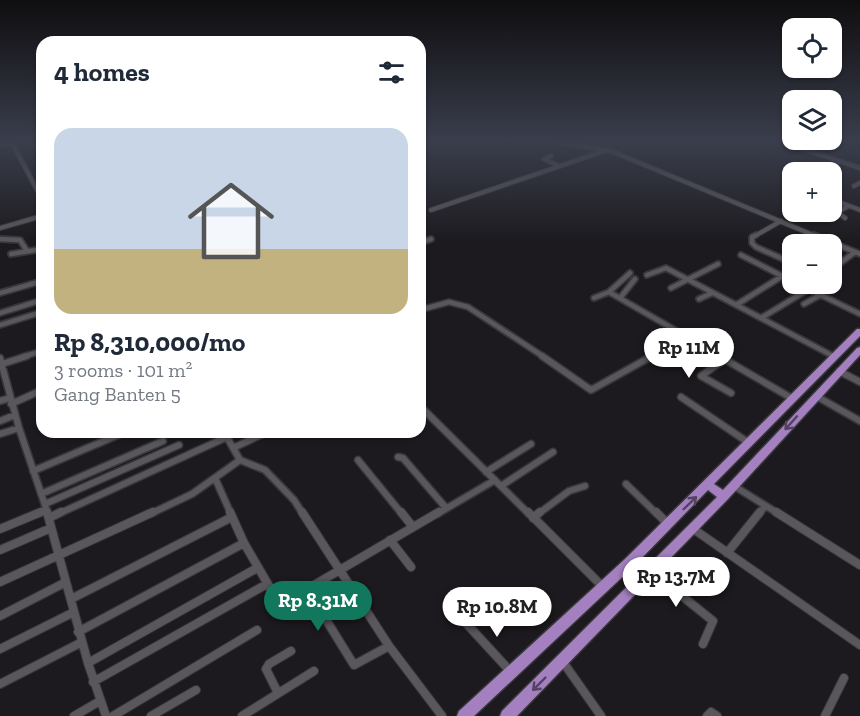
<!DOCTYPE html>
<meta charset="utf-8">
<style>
body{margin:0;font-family:"Zilla Slab",serif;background:#f6f6f7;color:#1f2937;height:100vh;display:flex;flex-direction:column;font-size:22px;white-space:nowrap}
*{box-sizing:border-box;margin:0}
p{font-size:20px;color:#747a83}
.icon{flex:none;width:33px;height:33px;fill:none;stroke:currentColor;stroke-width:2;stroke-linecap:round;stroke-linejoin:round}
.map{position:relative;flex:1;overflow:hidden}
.drawer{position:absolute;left:36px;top:36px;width:390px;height:402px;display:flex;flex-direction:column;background:#fff;border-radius:18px;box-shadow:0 2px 4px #0004}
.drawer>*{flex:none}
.tools{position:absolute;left:782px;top:18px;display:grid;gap:12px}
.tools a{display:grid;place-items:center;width:60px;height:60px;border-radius:12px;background:#fff;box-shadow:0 2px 4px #0004;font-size:30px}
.price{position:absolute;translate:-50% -51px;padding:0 14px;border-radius:21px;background:#fff;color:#222;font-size:20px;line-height:39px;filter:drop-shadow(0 2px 3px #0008)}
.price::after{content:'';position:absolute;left:50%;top:36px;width:18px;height:14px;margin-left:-9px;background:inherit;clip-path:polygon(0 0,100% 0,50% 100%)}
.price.current{background:#12785d;color:#fff}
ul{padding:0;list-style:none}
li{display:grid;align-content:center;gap:12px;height:318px;padding:0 18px}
li span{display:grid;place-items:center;height:186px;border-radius:18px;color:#555}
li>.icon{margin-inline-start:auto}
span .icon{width:108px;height:108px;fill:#fffc;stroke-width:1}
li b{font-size:26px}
h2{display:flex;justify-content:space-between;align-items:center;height:72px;padding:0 18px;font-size:26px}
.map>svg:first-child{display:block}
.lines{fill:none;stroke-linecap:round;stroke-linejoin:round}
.minor-far3-casing{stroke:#383739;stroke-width:6}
.minor-far2-casing{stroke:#383739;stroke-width:8}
.minor-far1-casing{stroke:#383739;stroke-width:9}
.minor-casing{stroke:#383739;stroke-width:10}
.trunk-casing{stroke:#383739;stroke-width:3}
.minor-far3{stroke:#59575c;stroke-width:4}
.minor-far2{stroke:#59575c;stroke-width:4.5}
.minor-far1{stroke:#59575c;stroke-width:6}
.minor{stroke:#59575c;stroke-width:8}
.trunk{fill:#a480c1;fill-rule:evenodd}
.oneway{stroke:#544362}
</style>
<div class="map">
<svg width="860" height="716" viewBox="0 0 860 716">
<rect width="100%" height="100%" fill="#1c1a1e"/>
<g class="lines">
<defs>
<path id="minor-far3" d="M557,142l54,9 207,86
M782,142l78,26
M0,145l12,-2 30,56
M551,156l-7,3 15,7
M816,172l23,-10
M854,186l6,-3
M831,199l29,11
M431,210l173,-59
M845,218l-8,-6 12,-6
M0,228l42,-12
M753,237l28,-16"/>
<path id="minor-far2" d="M756,235l-4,2v6l4,4 36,16
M814,235l46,19
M0,239l20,1 7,11
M420,243l11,-4
M11,254l31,-5
M741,255l51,26
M831,270l24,-18
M647,275l19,-7 167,88
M798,284l62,30
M671,288l47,-24
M609,292l21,-19
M0,293l42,-12
M594,298l15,-6 113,65
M620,298l15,-19
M699,299l13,-6
M804,304l16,-9
M736,305l56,-35
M420,310l29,-8 19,5 76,50
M0,313l42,-13
M761,318l48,-29
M0,325l42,-13
M22,357l20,-6
M650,357l2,-1"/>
<path id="minor-far1" d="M542,356l49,34 61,-34
M719,356l74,43
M0,358l19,70 29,86
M725,359l-24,17 30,17
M2,364l25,-8
M839,371l21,11
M816,396l44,25
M681,397l68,46
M0,401l10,-3
M11,404l31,-14
M420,406l109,108
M0,421l15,-6
M224,432l16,28 25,10 29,30 9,14
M0,434l19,-6
M233,448l34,-16
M398,457l5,1 43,50
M358,460l44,54
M33,471l92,-39
M486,472l45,-28
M215,478l16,36
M626,484l31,30
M501,486l52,-34
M734,486l45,28
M41,494l122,-53
M45,504l134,-59
M37,514l10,-4
M58,514l169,-77
M150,514l42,-20 48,-34
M437,514l58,-34
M538,514l31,-23 16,-5
M759,514l6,-8"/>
<path id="minor" d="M47,512l41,151 18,53
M230,512l14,31 36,62 159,-93
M302,512l87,134 53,70
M401,512l12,15
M528,512l74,74
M656,512l12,12
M776,512l84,53
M49,518l12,-6
M533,518l7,-6
M692,528l168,117
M0,529l41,-17
M390,540l21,27
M0,550l51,-22
M727,553l33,-41
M651,571l62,50 -10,23
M0,582l153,-70
M307,589l47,76 35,-19
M71,599l161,-82
M0,616l66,-34
M465,622l45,49
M78,632l166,-89
M0,649l74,-37
M563,662l38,54
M88,663l169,-95
M93,682l174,-98
M0,684l82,-42
M278,693l-12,-24 3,-5 22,-13
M74,716l26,-15
M113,716l144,-86
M151,716l45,-26
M242,716l72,-45
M707,716l4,-4 6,4
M825,716l19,-38"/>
<path id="trunk" d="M857,329h3v7l-146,148 9,6 134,-142 3,-1v8l-132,144 -211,217h-17l2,-5 215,-214 -9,-7 -75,77 -159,149h-17l2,-5 166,-152z"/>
</defs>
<!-- minor-far3 casing -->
<use href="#minor-far3" class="minor-far3-casing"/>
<!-- minor-far2 casing -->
<use href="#minor-far2" class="minor-far2-casing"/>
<!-- minor-far1 casing -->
<use href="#minor-far1" class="minor-far1-casing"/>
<!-- minor casing -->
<use href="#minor" class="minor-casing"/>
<!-- trunk casing -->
<use href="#trunk" class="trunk-casing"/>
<!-- minor-far3 -->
<use href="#minor-far3" class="minor-far3"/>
<!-- minor-far2 -->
<use href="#minor-far2" class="minor-far2"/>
<!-- minor-far1 -->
<use href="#minor-far1" class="minor-far1"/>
<!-- minor -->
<use href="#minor" class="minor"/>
<!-- trunk -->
<use href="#trunk" class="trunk"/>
</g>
<!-- one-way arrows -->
<defs><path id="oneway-shaft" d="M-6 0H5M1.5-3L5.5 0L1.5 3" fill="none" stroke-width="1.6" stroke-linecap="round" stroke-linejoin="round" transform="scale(1.5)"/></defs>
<g class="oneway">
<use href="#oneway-shaft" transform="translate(791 423) rotate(132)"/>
<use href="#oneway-shaft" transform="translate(690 503) rotate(-44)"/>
<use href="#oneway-shaft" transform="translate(539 684) rotate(135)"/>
</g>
<!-- sky -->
<linearGradient id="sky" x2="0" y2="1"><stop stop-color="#0f0e10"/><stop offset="0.58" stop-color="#3a3e4c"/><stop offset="1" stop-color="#3a3e4c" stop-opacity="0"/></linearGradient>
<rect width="860" height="243" fill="url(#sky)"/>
</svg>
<div class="tools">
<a><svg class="icon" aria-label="locate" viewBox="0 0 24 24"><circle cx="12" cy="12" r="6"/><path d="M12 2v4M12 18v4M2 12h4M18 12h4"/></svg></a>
<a><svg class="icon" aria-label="layers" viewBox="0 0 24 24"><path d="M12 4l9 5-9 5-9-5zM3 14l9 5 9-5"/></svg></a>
<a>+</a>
<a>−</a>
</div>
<b class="price" style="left:689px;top:379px">Rp 11M</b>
<b class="price" style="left:676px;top:608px">Rp 13.7M</b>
<b class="price current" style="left:318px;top:632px">Rp 8.31M</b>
<b class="price" style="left:497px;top:638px">Rp 10.8M</b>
<section class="drawer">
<h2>4 homes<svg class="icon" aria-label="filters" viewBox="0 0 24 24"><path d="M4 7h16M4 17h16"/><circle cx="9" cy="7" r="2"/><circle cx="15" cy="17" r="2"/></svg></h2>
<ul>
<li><span style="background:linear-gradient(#c9d6e8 65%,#c2b280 0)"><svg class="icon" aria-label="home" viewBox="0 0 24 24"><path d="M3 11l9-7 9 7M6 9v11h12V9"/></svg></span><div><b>Rp 8,310,000/mo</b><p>3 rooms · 101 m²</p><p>Gang Banten 5</p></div></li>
</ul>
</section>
</div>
